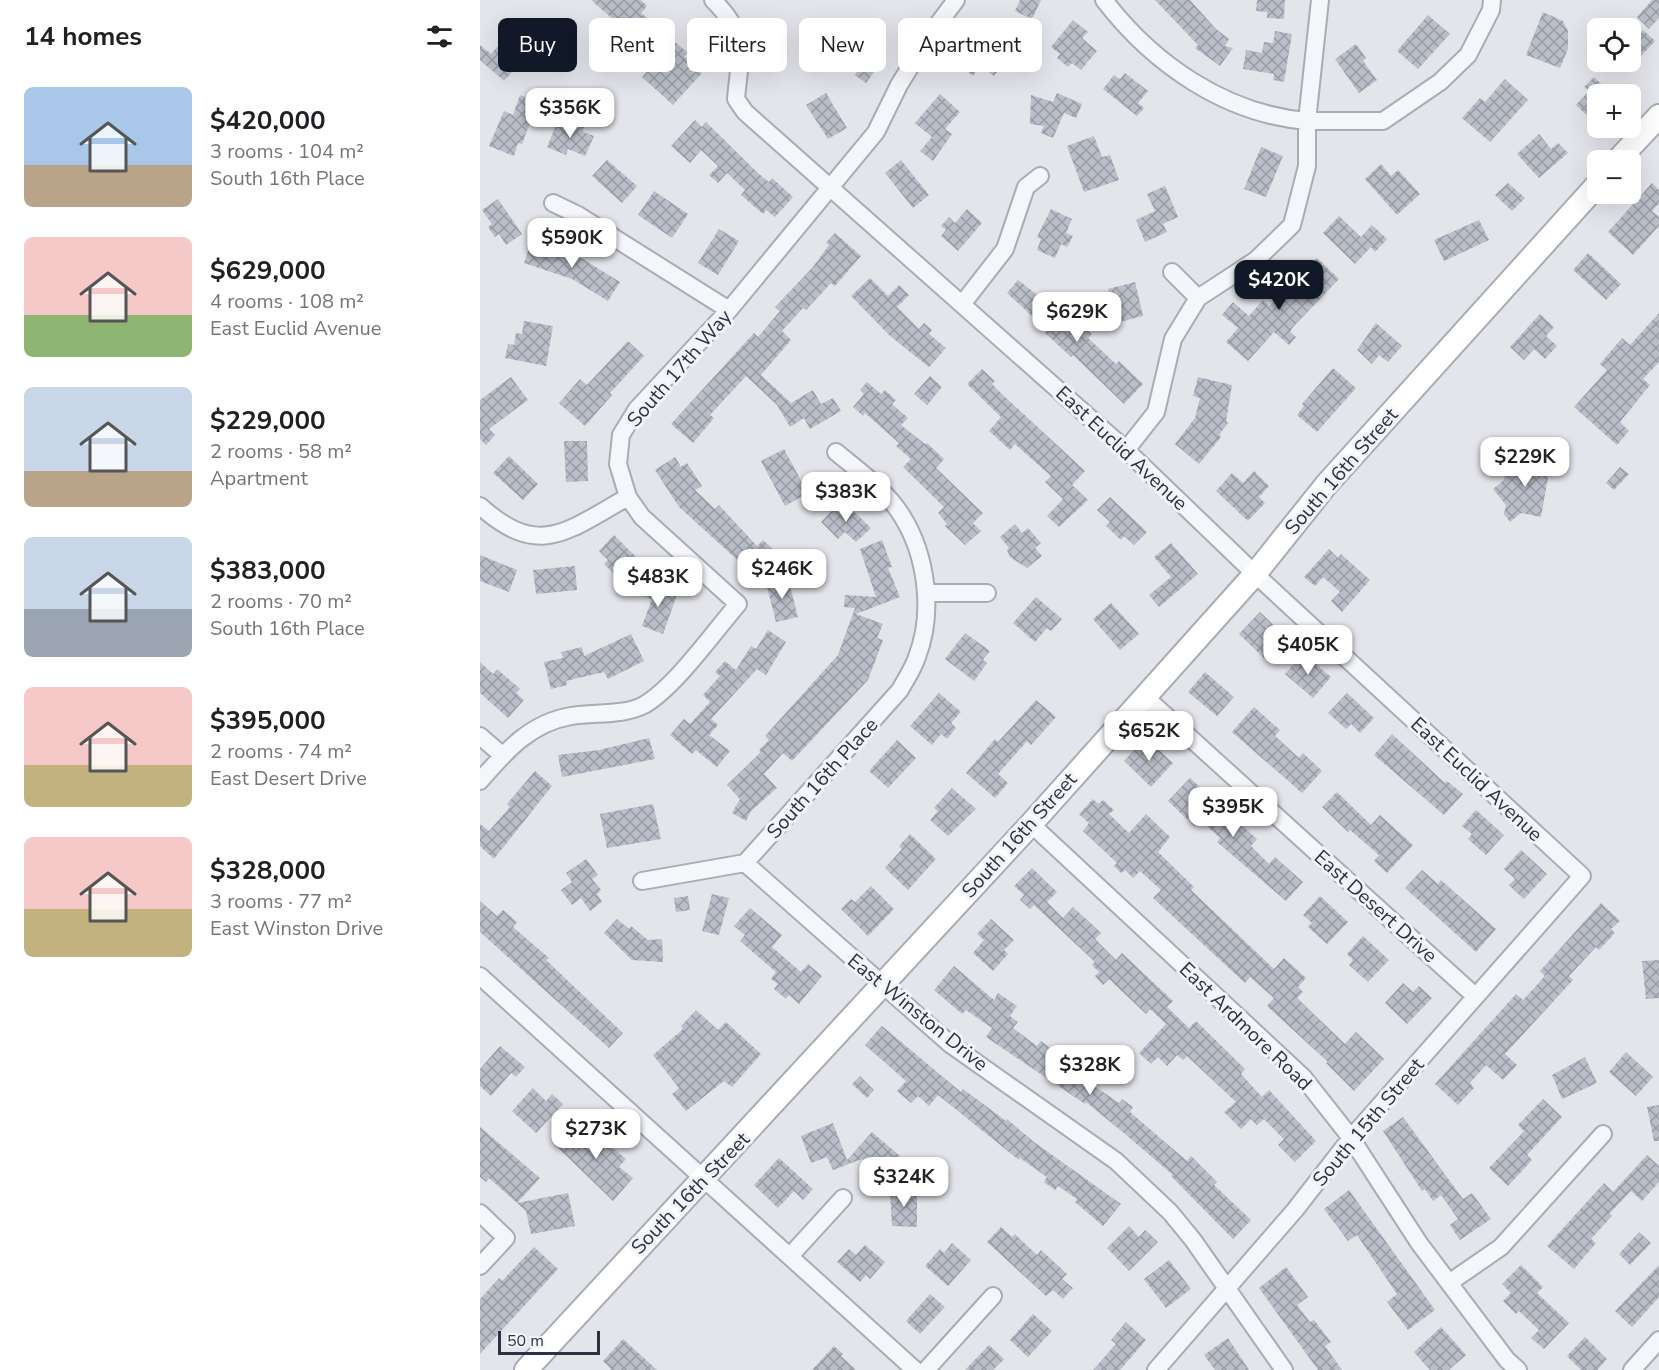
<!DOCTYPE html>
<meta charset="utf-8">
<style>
body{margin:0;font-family:"Nunito Sans",sans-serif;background:#f6f6f6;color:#202124;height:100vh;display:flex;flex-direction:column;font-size:22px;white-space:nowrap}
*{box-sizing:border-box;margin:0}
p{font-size:20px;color:#757577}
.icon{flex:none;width:33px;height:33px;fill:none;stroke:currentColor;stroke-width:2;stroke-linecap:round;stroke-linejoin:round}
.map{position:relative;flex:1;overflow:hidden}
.sheet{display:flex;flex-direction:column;background:#fff;width:480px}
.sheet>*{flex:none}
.banner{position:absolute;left:18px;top:18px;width:570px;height:54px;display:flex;gap:12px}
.controls{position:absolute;left:1107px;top:18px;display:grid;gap:12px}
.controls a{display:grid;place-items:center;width:54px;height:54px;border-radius:9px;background:#fff;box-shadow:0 6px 24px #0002;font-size:30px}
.scale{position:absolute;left:18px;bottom:15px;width:102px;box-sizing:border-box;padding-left:6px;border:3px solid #2a3243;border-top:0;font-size:16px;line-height:21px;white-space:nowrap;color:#2a3243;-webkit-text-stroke:4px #f2f4f8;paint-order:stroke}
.price{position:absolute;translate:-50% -51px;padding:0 14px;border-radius:12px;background:#fff;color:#222;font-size:20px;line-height:39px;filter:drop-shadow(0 2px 3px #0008)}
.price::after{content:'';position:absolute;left:50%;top:36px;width:18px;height:14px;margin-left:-9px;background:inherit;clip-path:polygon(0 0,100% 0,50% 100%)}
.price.active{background:#111827;color:#fff}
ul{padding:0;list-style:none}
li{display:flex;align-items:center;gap:18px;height:150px;padding:0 24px}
li span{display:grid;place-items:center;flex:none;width:168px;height:120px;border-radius:9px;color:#555}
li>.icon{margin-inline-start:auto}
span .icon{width:72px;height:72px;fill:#fffc;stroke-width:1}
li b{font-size:26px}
h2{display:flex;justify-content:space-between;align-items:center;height:72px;padding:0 24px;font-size:26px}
.pill{padding:0 21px;border-radius:9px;background:#fff;box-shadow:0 6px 24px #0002;font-size:21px;line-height:54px}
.pill.active{background:#111827;color:#fff}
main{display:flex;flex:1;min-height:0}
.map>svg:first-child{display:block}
.building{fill:url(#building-cross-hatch)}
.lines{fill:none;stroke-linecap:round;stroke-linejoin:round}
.street-casing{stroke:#a8acb5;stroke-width:20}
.secondary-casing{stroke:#a8acb5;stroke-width:26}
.street{stroke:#f5f6f9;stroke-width:16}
.secondary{stroke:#fff;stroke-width:22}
.labels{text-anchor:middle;stroke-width:6;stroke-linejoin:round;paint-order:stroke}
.street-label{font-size:20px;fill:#2a3243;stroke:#f2f4f8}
</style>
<main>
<section class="sheet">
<h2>14 homes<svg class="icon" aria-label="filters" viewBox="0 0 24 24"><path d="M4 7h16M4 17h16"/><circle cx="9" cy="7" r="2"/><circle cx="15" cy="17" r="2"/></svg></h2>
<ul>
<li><span style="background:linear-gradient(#a9c7e8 65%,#b9a48a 0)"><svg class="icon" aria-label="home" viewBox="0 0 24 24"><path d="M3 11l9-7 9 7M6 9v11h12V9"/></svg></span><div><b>$420,000</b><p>3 rooms · 104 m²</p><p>South 16th Place</p></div></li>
<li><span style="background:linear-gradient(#f6c9c9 65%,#8fb573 0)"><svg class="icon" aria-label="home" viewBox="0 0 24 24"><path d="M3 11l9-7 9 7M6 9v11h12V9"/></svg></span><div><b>$629,000</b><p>4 rooms · 108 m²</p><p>East Euclid Avenue</p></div></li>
<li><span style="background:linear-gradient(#c9d6e8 70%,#b9a48a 0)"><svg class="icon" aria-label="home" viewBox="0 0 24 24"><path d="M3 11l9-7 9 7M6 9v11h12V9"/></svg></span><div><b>$229,000</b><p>2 rooms · 58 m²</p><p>Apartment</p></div></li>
<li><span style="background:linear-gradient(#c9d6e8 60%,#9aa5b1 0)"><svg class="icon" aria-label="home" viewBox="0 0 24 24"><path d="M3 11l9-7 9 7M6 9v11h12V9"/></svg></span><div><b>$383,000</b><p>2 rooms · 70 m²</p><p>South 16th Place</p></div></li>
<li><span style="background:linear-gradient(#f6c9c9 65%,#c2b280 0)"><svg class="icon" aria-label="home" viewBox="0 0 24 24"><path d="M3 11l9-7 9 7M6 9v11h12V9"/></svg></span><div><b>$395,000</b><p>2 rooms · 74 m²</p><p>East Desert Drive</p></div></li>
<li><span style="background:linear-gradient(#f6c9c9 60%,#c2b280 0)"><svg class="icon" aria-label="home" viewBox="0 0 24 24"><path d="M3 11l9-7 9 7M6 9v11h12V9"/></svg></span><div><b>$328,000</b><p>3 rooms · 77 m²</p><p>East Winston Drive</p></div></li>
</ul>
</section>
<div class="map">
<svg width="1179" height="1370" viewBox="0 0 1179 1370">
<defs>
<pattern id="building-cross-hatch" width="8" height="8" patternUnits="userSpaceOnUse" patternTransform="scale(1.5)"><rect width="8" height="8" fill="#babec8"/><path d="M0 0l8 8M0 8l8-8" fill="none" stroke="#979ba4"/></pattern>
</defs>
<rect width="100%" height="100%" fill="#e3e5eb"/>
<!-- building -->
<path class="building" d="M111,0h50l6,6 -6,7 47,40 -4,4 18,16 -29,32 -31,-28 24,-27 -16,-15 -17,20 -17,-16 8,-10z
M540,0h21l-9,19 -17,-8z
M675,0h35l26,29 13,10 -4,7 8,2 -13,18 -25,-18 3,-3z
M777,0h28l-1,19 -17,-1v-6l-11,-1z
M1172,0h7v18l-10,11 -12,-12z
M1063,12l20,9 5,10v18l-8,19 -34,-13z
M948,15l22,19 -32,35 -21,-18z
M593,20l15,12 -6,6 15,13 -16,19 -9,-7 -4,4 -11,-9 3,-4 -9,-7z
M499,22l12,8 3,-4 23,19 -23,31 -14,-10 -7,10 -21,-16z
M378,30l10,7 4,-5 10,6 -11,15 11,8 -16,22 -11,-8 3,-5 -19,-14z
M1163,30l12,11 -25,27v-25z
M795,31l17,3 -8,48 -11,-2 1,-6 -31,-5 3,-19 16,3 2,-11 9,1z
M876,44l10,14 -3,3 14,19 -18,13 -24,-34z
M0,45l11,9 7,-8 21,18 -15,17 -24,-21z
M645,73l23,18 -10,12 6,5 -7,8 -34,-27 11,-14 6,4z
M1114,77l18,17h-14v32l-22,-21 13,-14 -5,-4z
M1025,79l23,21 -38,42 -28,-24 18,-20 5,4z
M346,93l21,35 -19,11 -22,-34z
M577,93l25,11 -6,14 -12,-5 -11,25 -12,-5 3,-7 -14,-2 1,-29 22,7z
M460,94l20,18 -15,17 7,5 -19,27 -13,-10 12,-14 -17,-14z
M40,95l18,7 -16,42 -4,-1 -4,13 -25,-10 15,-35 9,4z
M215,120l7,7 4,-5 53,52 10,8 3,-4 21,19 -18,20 -9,-7 -3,4 -22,-19 4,-5 -18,-17 -9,10 -9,-8 9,-9 -17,-16 -11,13 -19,-17z
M91,121l13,6 -1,5 11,4 -9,20 -17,-7 -2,6 -19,-8 10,-24 11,4z
M1059,134l12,15 7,-6 10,10 -29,25 -22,-24z
M614,136l8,21 8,-2 9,25 -35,12 -17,-46z
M781,147l22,9 -17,41 -22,-8z
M127,160l30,26 -15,17 -30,-27z
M421,160l28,35 -16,13 -28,-35z
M901,164l10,12 7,-6 22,24 -23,21 -32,-36z
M1028,183l17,15 -13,13 -17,-16z
M1172,183l7,7v13l-7,8 7,6v9l-26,29 -25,-23z
M685,186l13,31 -15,7 4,8 -22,10 -9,-22 19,-9 -8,-17z
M174,191l34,23 -16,24 -34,-23z
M18,199l24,35 -16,11 -7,-11 -4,3 -7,-10 4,-3 -10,-14z
M487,209l15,14 -24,28 -17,-15 5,-6 -5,-4 8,-9 6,6z
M571,209l21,10 -6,14 7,3 -6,11 -6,-3 -6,14 -18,-8 4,-11 -4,-2z
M859,216l22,21 11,-12 15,14 -12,13 -4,-5 -16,17 -32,-31z
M999,220l10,20 -45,21 -10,-21z
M239,229l20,12 -21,34 -20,-12z
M355,233l26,23 -26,30 -4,-3 -25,27 -3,-2 -21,23 9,9 -30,35 30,28 22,-13 8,14 12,-6 8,13 -31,18 -6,-11 -14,9 -13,-22 -31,-29 -36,39 4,3 -21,25 -22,-19 83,-91 4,4 22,-26 -5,-4 38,-40 16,-22 -3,-2z
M51,242l52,17 37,23 -12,19 -36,-22 -48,-16z
M1108,253l33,31 -15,16 -33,-30z
M837,258l22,21 -46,48 -3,5 6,5 -7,8 -15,-13 -26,29 -22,-19 12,-14 -16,-13 11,-13 16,14 14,-16 6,6z
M390,278l18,18 11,-11 10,10 -12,12 22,22 5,-6 8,7 -3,4 17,14 -17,19 -39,-31 -39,-40z
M538,280l49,38 3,-3 22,19 -4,4 28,26 3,-3 24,23 -19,20 -51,-49 -2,2 -26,-24 2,-3 -40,-37z
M655,282l8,34 -27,7 -8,-34z
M1179,313v49l-16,17 7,6 -30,37 9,9 -12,14 -43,-38 33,-37 -7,-6 22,-26 8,7z
M1060,314l14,13 -8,9 11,10 -12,13 -11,-10 -10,11 -14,-13z
M44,321l29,5 -7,40 -41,-8 3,-14 6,1 2,-12 6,1z
M896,323l26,23 -14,16 -9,-7 -7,9 -15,-14z
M148,341l16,15 -34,37 2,2 -27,31 -26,-23 21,-24 7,6z
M853,368l23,20 -39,44 -20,-17 7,-9 -2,-2z
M502,369l13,12 -3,3 12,12 81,75 -13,14 16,15 -29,27 -12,-11 16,-17 -18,-17 6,-6 -36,-32 -5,6 -21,-19 12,-14 -34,-33z
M450,376l12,11 -15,18 -13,-11z
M31,377l17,23 -39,29 6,6 -9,10 -6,-6v-39z
M718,377l34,8 -6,36 2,2 -9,12 2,2 -22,27 -24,-20 20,-26 5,-20 -7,-2z
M387,382l14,12 4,-4 11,10 -4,4 16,14 -7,7 24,19 2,-1 17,16 -8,9 47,45 -10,10 8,8 -16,14 -20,-19 2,-2 -9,-11 6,-6 -41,-40 8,-8 -15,-13 3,-3 -34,-30 -2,3 -10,-9 11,-13 -4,-4z
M84,441h23l1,40 -22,1z
M304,449l24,44 -23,13 -24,-45z
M29,456l29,28 -15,16 -30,-27z
M1049,456l22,4 -10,57 -20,-4 -11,9 -6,-8 2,-9 -13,-16 11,-9 2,-11 7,1 1,-8 13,2z
M195,457l6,10 6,-4 15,23 -7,4 20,19 4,-4 38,41 6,-6 15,14 -22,23 -77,-70 -24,-37z
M1140,467l9,7 -15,16 -8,-7z
M774,471l15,15 -10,11 6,6 -17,18 -32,-30 16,-18 11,10z
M630,497l37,35 -13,13 -10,-9 -3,4 -15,-14 4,-4 -13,-12z
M362,500l29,28 -15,14 -11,-10 -7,7 -17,-17z
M535,524l7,9 6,-5 13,15 -6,5 7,8 -15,12 -17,-11 -3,-7 2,-2 -9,-11z
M134,535l29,29 -19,20 -20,-20 4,-4 -9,-9z
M402,540l10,27 -4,1 12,29 -44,17 27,10 -6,14 6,2 -15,40 -76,81 -9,-8 -19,21 13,14 -26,23 -5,10 -14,-8 8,-14 -13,-14 34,-33 -2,-2 10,-10 -4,-4 73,-81 17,-47 -11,-1 1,-12 31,2 -16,-48z
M691,543l27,31 -39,33 -10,-12 22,-18 -17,-20z
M849,549l9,9 3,-4 29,26 -28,32 -11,-11 9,-9 -17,-15 -8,9 -11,-9z
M0,555l37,15 -8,22 -29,-11z
M95,566l2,24 -41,4 -3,-24z
M308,578l10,39 -22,5 -10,-39z
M166,584l31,11 -14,39 -21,-8 10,-27 -10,-4z
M556,597l26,22 -11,12 -4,-3 -12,14 -22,-19z
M631,603l28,31 -19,16 -27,-31z
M780,612l27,26 -21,22 -27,-26z
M288,630l18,12 -20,33 -9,-6 -46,50 7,6 -9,10 21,16 -13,16 -21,-17 -4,4 -22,-19 14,-16 6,5 20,-22 -7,-7 17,-19 -5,-4 10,-11 11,9 15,-24 5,3z
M485,633l25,18 -7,9 4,3 -13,18 -29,-22z
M151,634l13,27 -36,18 -4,-7 -38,9 1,4 -16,4 -7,-27 19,-4 -2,-6 21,-5 2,9z
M823,653l28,24 -18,21 -28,-24z
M0,662l13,12 4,-5 23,20 -4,4 8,7 -16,18 -28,-25z
M725,672l29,25 -17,19 -29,-24z
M459,693l22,19 -10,11 5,5 -9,11 -6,-5 -9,11 -22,-19z
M867,693l27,25 -14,15 -9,-9 -5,5 -18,-16z
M556,700l20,17 -25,28 -4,-4 -29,33 10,9 -13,15 -29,-25 29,-34 3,3z
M774,707l26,23 -5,6 24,22 4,-5 19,18 -20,22 -70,-61z
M912,734l53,49 2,-2 16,13 -19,21 -70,-60z
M169,738l6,21 -93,18 -4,-22 41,-5z
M666,738l27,25 -22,24 -27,-26z
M417,740l19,18 -28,30 -19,-17z
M55,771l17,15 -58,73 -14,-13v-22l9,7 21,-24 -3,-3z
M710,778l67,61 -6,7 18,18 6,-7 28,25 -17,19 -69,-59 3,-4 -19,-17 -6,6 -27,-26z
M472,788l24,21 -28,27 -18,-16 8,-9 -4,-3z
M857,792l34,33 9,-10 33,30 -26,28 -13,-12 5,-6 -29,-25 -2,2 -26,-25z
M613,799l5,5 5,-4 11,10 -5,4 20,19 17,-19 24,23 -12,15 36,35 -3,3 83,79 10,-11 22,20 -8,9 5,5 -6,6 48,46 11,-12 28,27 -30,32 -28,-28 2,-1 -61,-56 7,-8 -24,-21 -5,6 -92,-85 8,-8 -21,-19 -7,7 -8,-8 -4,3 -7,-7 3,-3 -34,-32 6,-8 -10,-9z
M173,804l8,35 -54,9 -7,-34z
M996,810l28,25 -18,20 -18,-16 4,-5 -10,-8z
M430,834l26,25 -28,31 -23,-22 17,-19 -3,-3z
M1041,850l26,24 -23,25 -15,-14 6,-6 -11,-10z
M106,859l12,16 -6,4 9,11 -4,4 5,8 -12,9 -9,-13 -9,7 -11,-15 11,-8 -6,-9z
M552,868l25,24 -10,10 16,16 10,-11 28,26 -6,6 21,21 6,-7 51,48 -6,6 22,21 7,-7 49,48 -4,5 21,23 7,-7 47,51 -21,21 -17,-17 6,-6 -20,-20 -7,6 -6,-6 -10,10 -17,-17 12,-10 -49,-46 -4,4 -6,-5 -10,11 -9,-9 -7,7 -12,-11 27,-29 -16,-15 -4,5 -37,-35 -6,6 -8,-9 4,-4 -7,-7 3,-3 -61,-57 -4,4 -10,-9 4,-5 -10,-9z
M942,870l16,14 3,-4 55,49 -20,23 -71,-64z
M391,886l23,23 -26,27 -27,-27 10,-10 4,3z
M232,894l17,4 -10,37 -17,-4z
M208,896l2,14 -14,2 -2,-14z
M840,896l28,26 -21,22 -19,-17 4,-4 -9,-8z
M0,901l17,15 6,-6 14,12 -4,5 36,31 -3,2 77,73 -14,15 -129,-116z
M1121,903l19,18 -9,8 4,4 -16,17 -3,-3 -27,29 4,4 -68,74 12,11 -14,15 -17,-15 -16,18 4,5 -16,17 -23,-21 81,-90 7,6 22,-24 -5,-5z
M270,908l32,27 -10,12 29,25 7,-8 14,12 -23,28 -10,-9 -3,4 -12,-10 4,-5 -7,-5 5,-7 -36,-31 5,-6 -11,-9z
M137,919l12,10 2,-3 17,14 14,-1 1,23 -31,-2 -28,-27z
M511,919l23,21 -10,10 4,4 -15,17 -20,-18 11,-13 -7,-6z
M883,936l26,24 -21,22 -19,-17 4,-5 -6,-6z
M1179,960v38l-13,1 -4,-38z
M474,966l40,34 4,-7 19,13 -7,10 8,6 -5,6 24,18 4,-5 9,7 -3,5 30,21 3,-5 13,9 -3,5 29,20 3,-4 11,8 -3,5 57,49 4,-5 26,26 -3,3 37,35 -18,19 -62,-63 2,-1 -48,-41 -39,-32 -1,2 -99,-67 6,-9 -26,-18 -4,4 -28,-24z
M923,983l10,9 6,-6 13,12 -25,26 -22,-21z
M216,1010l22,20 8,-8 35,32 -29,33 -8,-6 -38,30 -14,-17 7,-6 -26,-33 30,-26 -2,-3z
M402,1026l79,66 2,-3 43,32 1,-2 27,23 87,62 -18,22 -28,-24 2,-3 -19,-13 -3,4 -11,-8 3,-5 -27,-19 -1,2 -81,-65 -9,11 -11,-10 -7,7 -14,-12 9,-10 -41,-36z
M20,1046l25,21 -9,10 -5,-4 -20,23 -11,-10v-17z
M1146,1052l27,25 -17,19 -27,-24z
M1105,1057l12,26 -35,16 -10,-24z
M380,1076l14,14 -7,8 -15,-14z
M53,1088l13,13 6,-7 11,10 -27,29 -24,-22z
M1063,1099l19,18 -35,38 5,5 -24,26 -19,-18 35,-37 -6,-6z
M1179,1105v36h-5l-7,-34z
M923,1117l60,82 9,-6 19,26 -31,21 -10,-15 8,-6 -17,-24 -8,6 -8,-12 -3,2 -39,-60z
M95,1123l13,12 6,-7 11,10 -2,2 23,19 -7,8 14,11 -20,23 -58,-56z
M353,1123l14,37 25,-28 28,24 -17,20 -21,-17 -29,11 -6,-13 -16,6 -10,-27z
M0,1127l60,51 -23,25 51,-10 7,33 -44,8 -5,-23 -37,-33 -3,4 -6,-5z
M1167,1155l12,11v16l-17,19 -11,-10 -22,23 3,2 -21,23 5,4 -22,26 -27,-23 57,-63 9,9z
M299,1158l34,31 -10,11 -9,-9 -16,17 -24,-23z
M410,1190h27v37l-25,-1z
M869,1190l86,120 -27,20 -21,-28 10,-8 -40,-59 -9,6 -24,-32z
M649,1226l10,11 6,-7 13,12 -29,29 -22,-23z
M521,1227l11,10 3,-3 22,21 4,-5 26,24 -5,5 11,9 -10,11 -10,-9 -7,6 -59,-54z
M1159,1232l12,11 -21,22 -11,-11z
M472,1243l19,17 -23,26 -23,-20 15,-17 4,4z
M385,1245l20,17 -15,17 -4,-4 -6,7 -23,-20 12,-13 7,6z
M54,1247l24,22 -78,85v-55l19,-21 3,3z
M689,1260l22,29 -25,19 -22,-29z
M1041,1265l22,22 -6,6 32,30 -25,26 -13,-11 8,-8 -20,-19 -3,3 -13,-13 8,-8 -9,-9z
M1179,1265v32l-27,30 -17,-16z
M806,1267l22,30 -11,8 13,17 4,-2 17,22 -6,4 17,24h-24l-59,-82z
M450,1294l15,13 -25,27 -14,-13z
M553,1314l19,17 -24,26 -18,-17z
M646,1322l20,18 -26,30h-27l23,-26 -5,-4z
M961,1327l25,28 -17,15h-19l-16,-18z
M1105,1337l22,22 -10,11h-16l-14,-14z
M748,1338l21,32h-34l-11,-15z
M143,1339l34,31h-45l-9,-9z
M509,1345l15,14 -11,11h-28z
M354,1346l9,8 -2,2 15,14h-44z"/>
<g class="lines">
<defs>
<path id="street" d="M233,0c36,36 27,53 23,99l9,13 381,338 129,124 327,302 -231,262 -56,72 -139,160
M624,0c49,64 121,114 203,121l13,-121
M73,203l25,12 151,95
M692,272l26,26
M483,303l42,-54 21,-62 14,-11
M646,450l30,-38 17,-73 25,-41 58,-38 36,-35 15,-59v-45h76l57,-39 28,-27 23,-45 1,-10
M0,506c60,54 88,24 148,-9
M447,593h60
M664,696l331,300
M0,736l22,19
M0,781c26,-30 50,-58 91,-65 23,-4 52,0 73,-11 31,-18 70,-73 94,-101l-96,-87 -14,-20 -10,-33 3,-29 16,-26 92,-99 147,-178 23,-47 30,-49 27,-36
M551,824l272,253 48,61 68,105 88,117 11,10
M265,863l205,181 166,117 54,51 23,28 91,130
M162,881l103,-18 155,-173c6,-11 13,-21 17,-33 17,-44 10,-101 -15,-141 -16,-26 -43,-45 -66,-64
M0,976l435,394
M0,1213l26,25 -26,28
M310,1256l53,-58
M969,1283l52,-36 102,-113
M446,1370l67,-74
M1152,1370l27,-30"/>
<path id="secondary" d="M1138,160l41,-44
M46,1370l505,-546 224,-250 71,-89 272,-301"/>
</defs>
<!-- street casing -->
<use href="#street" class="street-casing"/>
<!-- secondary casing -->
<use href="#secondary" class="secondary-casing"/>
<!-- street -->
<use href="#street" class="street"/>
<!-- secondary -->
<use href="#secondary" class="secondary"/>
</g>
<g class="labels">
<!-- street labels -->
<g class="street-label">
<text transform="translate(199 368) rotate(-49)" y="7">South 17th Way</text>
<text transform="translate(642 448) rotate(43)" y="7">East Euclid Avenue</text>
<text transform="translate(861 471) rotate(-49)" y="7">South 16th Street</text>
<text transform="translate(342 778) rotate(-48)" y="7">South 16th Place</text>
<text transform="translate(997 779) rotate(43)" y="7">East Euclid Avenue</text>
<text transform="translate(539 835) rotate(-48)" y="7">South 16th Street</text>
<text transform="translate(896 906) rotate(42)" y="7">East Desert Drive</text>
<text transform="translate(438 1012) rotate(39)" y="7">East Winston Drive</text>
<text transform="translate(766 1026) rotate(44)" y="7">East Ardmore Road</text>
<text transform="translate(888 1122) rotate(-50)" y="7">South 15th Street</text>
<text transform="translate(210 1193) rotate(-46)" y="7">South 16th Street</text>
</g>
</g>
</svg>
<div class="controls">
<a><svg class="icon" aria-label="locate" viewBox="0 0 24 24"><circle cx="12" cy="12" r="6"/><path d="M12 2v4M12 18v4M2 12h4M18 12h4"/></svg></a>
<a>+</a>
<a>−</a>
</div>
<div class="scale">50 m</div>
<b class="price" style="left:90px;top:139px">$356K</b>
<b class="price" style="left:92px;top:269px">$590K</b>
<b class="price active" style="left:799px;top:311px">$420K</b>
<b class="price" style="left:597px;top:343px">$629K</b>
<b class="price" style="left:1045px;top:488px">$229K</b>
<b class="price" style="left:366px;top:523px">$383K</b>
<b class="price" style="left:302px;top:600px">$246K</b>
<b class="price" style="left:178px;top:608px">$483K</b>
<b class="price" style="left:828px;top:676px">$405K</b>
<b class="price" style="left:669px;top:762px">$652K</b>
<b class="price" style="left:753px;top:838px">$395K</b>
<b class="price" style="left:610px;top:1096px">$328K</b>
<b class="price" style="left:116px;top:1160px">$273K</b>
<b class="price" style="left:424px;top:1208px">$324K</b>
<div class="banner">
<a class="pill active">Buy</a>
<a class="pill">Rent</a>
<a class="pill">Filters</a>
<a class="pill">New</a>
<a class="pill">Apartment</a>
</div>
</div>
</main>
